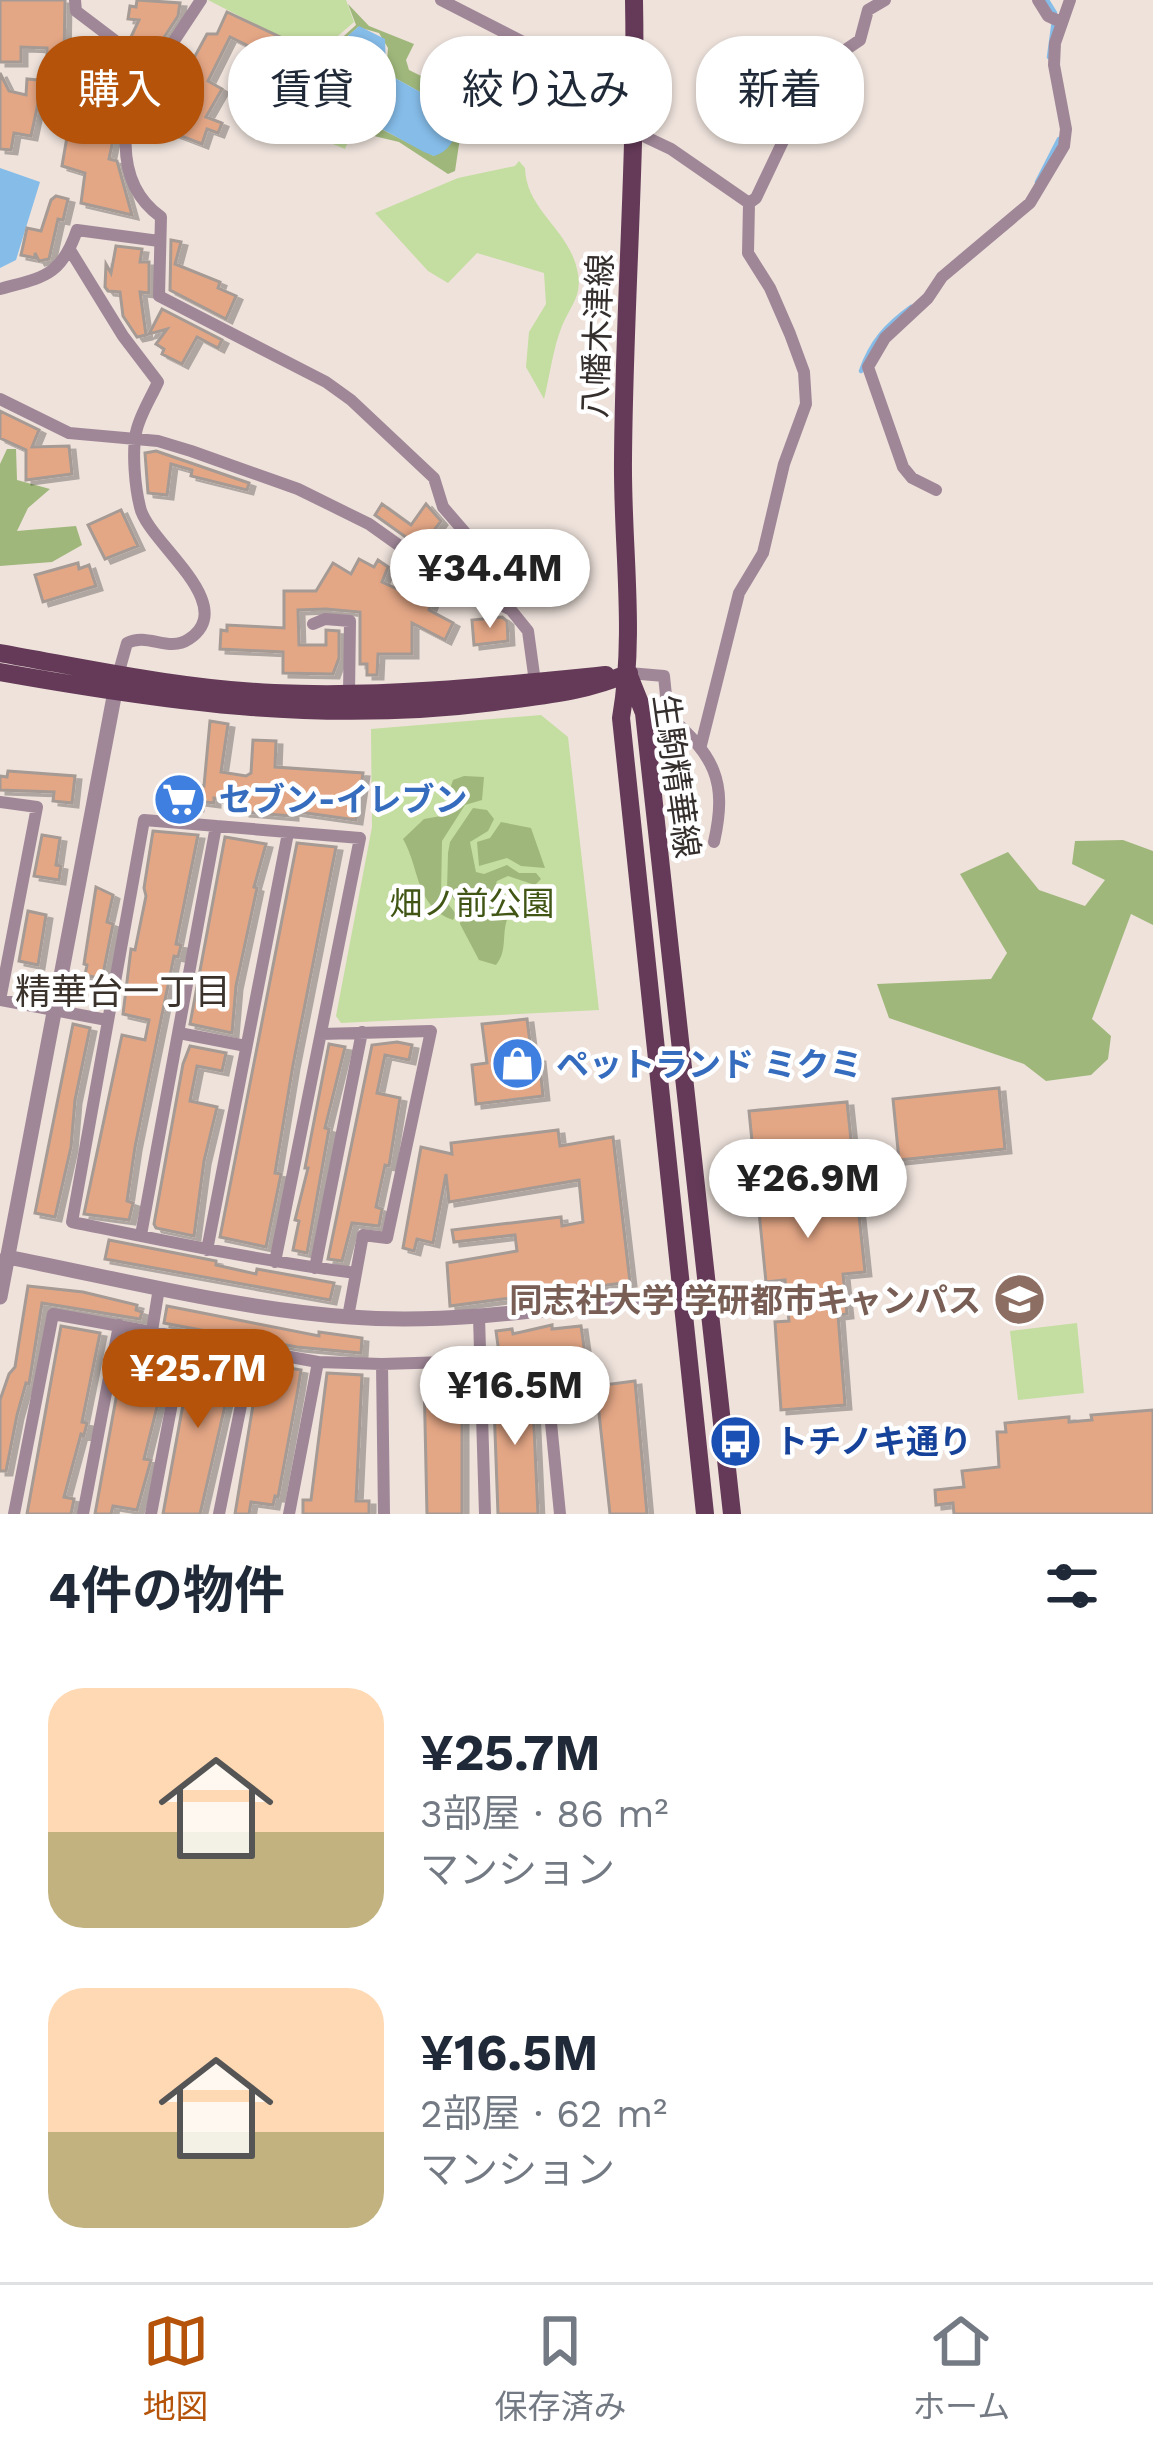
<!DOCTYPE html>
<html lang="ja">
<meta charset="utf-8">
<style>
body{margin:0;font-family:"Work Sans","Noto Sans JP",sans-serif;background:#f6f6f7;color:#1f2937;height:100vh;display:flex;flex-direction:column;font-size:45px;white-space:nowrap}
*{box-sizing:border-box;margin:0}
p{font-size:39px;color:#747a83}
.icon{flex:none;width:66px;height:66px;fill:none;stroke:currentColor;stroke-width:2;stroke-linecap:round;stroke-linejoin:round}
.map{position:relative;height:1514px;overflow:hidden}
.panel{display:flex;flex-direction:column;background:#fff;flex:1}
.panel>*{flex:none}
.hud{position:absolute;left:36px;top:36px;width:1083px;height:108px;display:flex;gap:24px}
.price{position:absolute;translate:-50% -102px;padding:0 27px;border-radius:42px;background:#fff;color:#222;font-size:39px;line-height:78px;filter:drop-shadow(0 3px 6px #0008)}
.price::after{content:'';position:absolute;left:50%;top:72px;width:36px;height:27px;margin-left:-18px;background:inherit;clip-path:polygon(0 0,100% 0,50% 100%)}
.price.selected{background:#b45309;color:#fff}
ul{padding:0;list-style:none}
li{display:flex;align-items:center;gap:36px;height:300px;padding:0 48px}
li span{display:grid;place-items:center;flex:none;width:336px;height:240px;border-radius:36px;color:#555}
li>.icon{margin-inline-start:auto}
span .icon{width:144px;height:144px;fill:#fffc;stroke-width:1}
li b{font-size:51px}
h2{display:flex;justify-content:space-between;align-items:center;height:144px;padding:0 48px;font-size:51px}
.tag{padding:0 42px;border-radius:48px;background:#fff;box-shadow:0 3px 9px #0004;font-size:42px;line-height:108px}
.tag.selected{background:#b45309;color:#fff}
.tab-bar{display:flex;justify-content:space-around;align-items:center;height:168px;border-top:3px solid #e0e1e3;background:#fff;font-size:33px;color:#747a83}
.tab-bar a{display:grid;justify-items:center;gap:6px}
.tab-bar .selected{color:#b45309}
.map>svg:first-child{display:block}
.green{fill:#c4dda0}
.forest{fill:#9fb77b;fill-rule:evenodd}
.water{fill:#85bce8}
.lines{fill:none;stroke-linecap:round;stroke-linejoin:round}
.stream{stroke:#85bce8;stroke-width:4.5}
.building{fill:#e4a786;stroke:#a69a94;stroke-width:3;filter:url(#shadow)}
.minor{stroke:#a08798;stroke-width:12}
.tertiary{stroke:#a08798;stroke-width:15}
.primary{stroke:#643a58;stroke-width:18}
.labels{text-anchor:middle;stroke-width:9;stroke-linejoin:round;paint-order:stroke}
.street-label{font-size:33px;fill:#342f2d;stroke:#fff}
.shop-label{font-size:33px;font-weight:bold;fill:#366cbe;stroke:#fff;text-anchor:start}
.park-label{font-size:33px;fill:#415615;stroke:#fff}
.education-label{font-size:33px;font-weight:bold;fill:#785e54;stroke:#fff;text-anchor:end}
.transit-label{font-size:33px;font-weight:bold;fill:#164399;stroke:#fff;text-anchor:start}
.neighbourhood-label{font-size:36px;fill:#3b322c;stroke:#fff}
</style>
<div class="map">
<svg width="1153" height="1514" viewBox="0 0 1153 1514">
<defs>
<filter id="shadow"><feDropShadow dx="6" dy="4" stdDeviation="0" flood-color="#0004"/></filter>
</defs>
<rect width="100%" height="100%" fill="#eee2db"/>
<!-- green -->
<path class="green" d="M208,0h138l8,22 -38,33z
M290,86l9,16 54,29 -8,18 -63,-26 -16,-27z
M519,161l6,7c1,43 46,62 53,106 4,23 -8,32 -16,52 -9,22 -12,49 -18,73l-18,-32 3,-35 17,-28 -2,-31 -67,-20 -29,30 -20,-12 -53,-58 83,-35 57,-12z
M541,715l27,22 31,273 -258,13 -5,-7 36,-189 -1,-98z
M1077,1323l7,70 -66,7 -8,-69z"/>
<!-- forest -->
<path class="forest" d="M348,4l21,22 45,18 -8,16 3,10 57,28 -11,73 -7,3 -49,-32 -46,-11 -54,-29 -9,-16v-16l12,4 54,-49zM358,27l21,6 9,15 -2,25 72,40 -24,43 -125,-64 -12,-10z
M7,449h9l1,31 33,9 -22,19 -11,23 59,-5 6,19 -30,17 -52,4v-102z
M464,776l20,1 -2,23 -17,5 -23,36 -1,54 15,19 -3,6c-38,-13 -33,-52 -50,-81l21,-20 17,-3 12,-36z
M473,808l14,2 7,9 -6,12 -18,11 6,30 8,2 23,-9 12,8h17l5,6 -6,6 -27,-9 -11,5 -3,9 10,12 31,-2 -3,7 -24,10c-7,17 0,34 -12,48l-17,-5 -19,-36 2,-14 -15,-20 1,-37 2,-11z
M501,822l30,6 14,40 -24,-2 -14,-8 -28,8 -2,-24 13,-4z
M1123,840l30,11v74l-22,-11 -39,105 19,17 -3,23 -17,16 -45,6 -22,-17 -135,-46 -12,-34 114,-5 16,-26 -47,-79 48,-22 31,38 46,16 20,-26 -33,-16 3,-23z"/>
<!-- water -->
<path class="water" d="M359,26l26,13 1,34 72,40c2,18 -6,38 -24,43l-10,-4 -128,-70z
M0,168l40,14 -24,78 -16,8z"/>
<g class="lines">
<!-- stream -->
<path class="stream" d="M1047,0l8,13 -6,44
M1037,182l22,-43
M861,371c10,-29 25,-46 50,-64"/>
</g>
<!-- building -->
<path class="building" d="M0,0h65l-1,61h-17v-13l-26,-1v15h-21z
M137,0l43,3 -2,13 -15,23 -20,10 -13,-10 9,-19 -11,-1 2,-13 6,1z
M227,12l85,40 -10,20 -72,-35 -22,44 14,8 -16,28 16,6 -4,10 -11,-4 -5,15 -34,-13v-8l-29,-8 11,-44h37l20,-37h10z
M90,70l37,6 -5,16h-19l-7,22 21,7 -8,38 8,2 15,54 -51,-12 4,-30 -23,-7 6,-35 9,3 5,-22 -8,-5 4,-12 6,2z
M0,73l9,18 17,4 1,-16 23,2 -1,14 -9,-1 -9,42 -17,-3 -3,17 -11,-1z
M56,196l12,3 -5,21 -5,-1 -9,40 -10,2 -4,-8v5l-14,-3 6,-27 14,3 10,-31z
M171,240l10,2 -6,22 45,18 -2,6 18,8 -10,23 -56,-29z
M116,246l26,3 -2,13h9v31l-9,-1 6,43 -9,2 -14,-21 -3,-24 -12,-1 -3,-4 1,-23 5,9z
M162,309l60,31 -4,8 -21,-11 -15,27 -20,-10 2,-5 -8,-5 11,-15 -18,5z
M0,411l39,19 -7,17 37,-1 3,28 -46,6v-30l-26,-12z
M156,451l93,32 -2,7 -56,-14 1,-6 -21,-6 -4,31 -19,-2 -3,-40z
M382,504l29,21 15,-21 15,17 -20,27 -46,-33z
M121,510l17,36 -33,13 -17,-34z
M359,559l15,8 4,-7 10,7 -6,15 22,10 6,-10 24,14 -5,14 24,13 -8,17 -33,-17v31h-34l-1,21h-10v-11h-7v-52l-34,-3 -28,1 1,35h27v-15l13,1v27l-6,16 -50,-1v-21l-63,-3 1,-19 6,1v-6l57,3v-37h32l17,-28 18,11z
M78,563l1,6 10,-4 7,21 -53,16 -8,-27z
M502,617l5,4 1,20 -34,4 -2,-25z
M210,721l18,3 -7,48 25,4 5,-3 2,-33 23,1 -1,26 88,6 -7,47 -64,-9v5l-48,-4v-9l-30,-5v5l-16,-2 -1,6 -34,1 -1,-24 42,2z
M8,771l67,5 -3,27 -19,-2 1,-9 -54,-2v-14l7,1z
M153,831l45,4 -22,109 5,1 -3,12 -4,-1 -39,191 -8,54 6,2 -4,17 -45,-6 38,-179 23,5 4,-20 -26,-6 8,-65 4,1 11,-54 -2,-8z
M42,835l18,3 -4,27 5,1 -2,14 -25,-4z
M225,837l41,7 -12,43 3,1 -21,98 -4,47 -42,-9z
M297,843l39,4 -43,218 -18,108 6,1 -15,73 -46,-10z
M96,887l17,8 -6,27 6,2 -11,55 -17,-4 2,-10 -3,-1z
M28,911l18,4 -8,50 -19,-4z
M527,1019l5,39h7l4,38 -67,8 -4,-39 15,-2 -5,-39z
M73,1024l17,4 -15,72 -4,47 -16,70 -20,-4z
M397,1042l15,3 -3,15 -24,-5 -8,38 23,5 -11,68 -4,-1 -9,42 6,2 -3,17 -27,-3 -10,38 -14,-2 44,-214z
M329,1044l16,3 -20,81 4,1 -22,124 -14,-3 6,-29 -4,-1 13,-52h-3z
M190,1046l36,7 -4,18 -25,-5 -7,35 27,6 -13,54 -10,75 -38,-8 -2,-4 29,-160z
M999,1088l6,61 -106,11 -6,-61z
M847,1102l18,170 -22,2 4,40 -9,1 7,90 -64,5 -6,-88 14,-1 -4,-41 -19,2 -17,-171z
M558,1130l2,16 53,-9 17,145 -180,24 -3,-43 70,-12 -2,-16 -61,7 -2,-12 109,-13 1,9 21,-4 -4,-42 -130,22 -3,-28 -13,69 -16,-4 -3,12 -11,-3 18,-101 31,7 -1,-11z
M109,1240l107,21v4l40,9 1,-5 77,14 -4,17 -225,-41z
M28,1286l55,6 54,13 -1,5 6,2 -2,7 -98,-16 -13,81 -3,-1 -9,32 -11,56h-6v-71l9,-26 6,-7z
M167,1306l152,30v-4l43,6 -1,15 -64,-6 -38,-7 1,-5 -22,-3 -1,5 -73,-14z
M552,1325v4l29,-3 5,35 -23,3v-10l-39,4 -7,-2 -1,-4 -17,1 -3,-22 16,-2 1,5z
M61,1326l39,7 -18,89 5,1 -3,12 -3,-1 -17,63 10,2 -3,15h-44z
M127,1338l42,8 -4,19 -5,-1 -6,38 4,1 -14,56 7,1 -14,50 -24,-4 -2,8h-16z
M193,1350l43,8 -36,156h-37z
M260,1363l41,7 -3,19 -20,108 -3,-1 -2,9 -22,-3 -2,12h-14z
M327,1373l35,2 -6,126h13v13h-66v-14h8z
M441,1373l21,2v139h-35l-3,-138z
M509,1376v9l23,-1 6,130h-40l-5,-137z
M635,1381l12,133h-37l-14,-128z
M1153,1410v104h-199l-1,-11 -17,2 -1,-15 29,-3 -2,-16 37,-4 -2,-35h9l-1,-9 64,-6v5l23,-2 -1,-5z"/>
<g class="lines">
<!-- minor -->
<path class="minor" d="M75,0l1,11 66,50c-17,52 -33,119 19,156l-2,79 167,86 25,18 83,78 9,29 44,51 -1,38
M441,0l164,84 30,2
M1038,0l10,16 13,6
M142,61l28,-14 31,-47
M635,132l36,17 78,54 -1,50 22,35 20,46 14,38 2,32 -22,60 -21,89 -24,40 -38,152
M749,203l7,-5 49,-103 27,-36 28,-19 8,-30 17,-10
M70,250l53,86 35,46c-7,16 -19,34 -22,51 -4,20 -1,54 4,74 7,35 101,97 49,132 -21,14 -41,-7 -62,4l-9,32
M0,289c43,-12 61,-12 77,-59l82,11
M0,399l69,34 89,8 33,10 107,38 71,35 66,47 76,39 17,21 7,51
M936,490l-24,-12 -9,-11 -35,-100 17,-29 43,-40 14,-21 88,-74 34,-57 2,-17 -12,-64 1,-22 15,-43
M313,624l12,-5 25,2 -1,73
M629,673l35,3 4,39c46,41 60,65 46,127
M0,802l37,5 -37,193 107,20
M179,1033l67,13
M321,1034l110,-3 -44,207 -24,-3 -15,82
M141,1235l75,-409
M207,1250l81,-417
M275,1262l85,-424 -216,-18 -72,402c94,19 188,39 284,51
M315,1268l47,-236
M479,1317l6,197
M152,1331l7,-43
M382,1364l99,-3 65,11 14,142
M14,1514l39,-200 265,48 64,2 2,150
M83,1514l36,-189
M151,1514l33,-174
M219,1514l33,-163
M289,1514l29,-152"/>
<!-- tertiary -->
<path class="tertiary" d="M7,1257c113,22 228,52 343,60 119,9 238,-15 356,-26
M0,1297l117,-616"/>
<!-- primary -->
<path class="primary" d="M634,0c3,154 -10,307 -11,460 -1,86 13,173 -2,258l84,796
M0,653c91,16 181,36 274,40 111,5 222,-7 332,-18
M0,672c169,30 322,52 494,30 50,-7 88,-9 135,-29
M630,678l14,35 88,801"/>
</g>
<!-- icons -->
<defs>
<symbol id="supermarket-disc" viewBox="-11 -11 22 22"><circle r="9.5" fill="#3f7fe0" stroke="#fff"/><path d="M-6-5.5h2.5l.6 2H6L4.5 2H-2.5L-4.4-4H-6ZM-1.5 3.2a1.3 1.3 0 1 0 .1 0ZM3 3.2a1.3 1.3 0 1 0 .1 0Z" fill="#fff"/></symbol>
<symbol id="shop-disc" viewBox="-11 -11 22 22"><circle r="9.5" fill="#3f7fe0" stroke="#fff"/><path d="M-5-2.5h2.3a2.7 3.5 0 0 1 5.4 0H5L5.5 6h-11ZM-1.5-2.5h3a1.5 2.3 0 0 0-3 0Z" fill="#fff"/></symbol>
<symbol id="university-disc" viewBox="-11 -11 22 22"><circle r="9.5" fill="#8d6e63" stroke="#fff"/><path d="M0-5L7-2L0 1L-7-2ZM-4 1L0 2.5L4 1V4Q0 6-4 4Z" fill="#fff"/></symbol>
<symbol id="bus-disc" viewBox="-11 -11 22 22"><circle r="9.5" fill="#1a4fb4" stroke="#fff"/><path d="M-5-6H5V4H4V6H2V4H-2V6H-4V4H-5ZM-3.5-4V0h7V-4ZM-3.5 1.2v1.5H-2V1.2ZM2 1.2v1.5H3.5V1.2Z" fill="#fff"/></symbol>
</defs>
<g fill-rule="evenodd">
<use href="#supermarket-disc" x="150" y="770" width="59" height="59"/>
<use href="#shop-disc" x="488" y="1034" width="59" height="59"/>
<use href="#university-disc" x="990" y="1270" width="59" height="59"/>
<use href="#bus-disc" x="706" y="1412" width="59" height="59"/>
</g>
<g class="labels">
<!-- street labels -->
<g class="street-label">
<text transform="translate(597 336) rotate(-88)" y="12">八幡木津線</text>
<text transform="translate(677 776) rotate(82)" y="12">生駒精華線</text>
</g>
<!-- shop labels -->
<g class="shop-label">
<text x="219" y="811">セブン-イレブン</text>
<text x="556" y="1076">ペットランド ミクミ</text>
</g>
<!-- park labels -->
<g class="park-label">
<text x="472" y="915">畑ノ前公園</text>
</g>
<!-- education labels -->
<g class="education-label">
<text x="981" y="1312">同志社大学 学研都市キャンパス</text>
</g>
<!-- transit labels -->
<g class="transit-label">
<text x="775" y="1453">トチノキ通り</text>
</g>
<!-- neighbourhood labels -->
<g class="neighbourhood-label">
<text x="123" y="1004">精華台一丁目</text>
</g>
</g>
</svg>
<b class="price" style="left:490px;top:631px">¥34.4M</b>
<b class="price" style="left:808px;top:1241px">¥26.9M</b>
<b class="price selected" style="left:198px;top:1431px">¥25.7M</b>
<b class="price" style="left:515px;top:1448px">¥16.5M</b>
<div class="hud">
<a class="tag selected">購入</a>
<a class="tag">賃貸</a>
<a class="tag">絞り込み</a>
<a class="tag">新着</a>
</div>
</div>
<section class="panel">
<h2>4件の物件<svg class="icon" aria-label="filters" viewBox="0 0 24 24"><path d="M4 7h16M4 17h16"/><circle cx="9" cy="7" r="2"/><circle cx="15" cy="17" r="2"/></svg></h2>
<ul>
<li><span style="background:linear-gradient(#ffd9b3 60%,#c2b280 0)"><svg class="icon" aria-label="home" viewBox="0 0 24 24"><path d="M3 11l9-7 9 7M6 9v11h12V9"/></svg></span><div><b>¥25.7M</b><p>3部屋 · 86 m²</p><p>マンション</p></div></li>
<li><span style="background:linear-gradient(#ffd9b3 60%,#c2b280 0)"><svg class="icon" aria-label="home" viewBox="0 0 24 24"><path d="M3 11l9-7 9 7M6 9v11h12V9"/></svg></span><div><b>¥16.5M</b><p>2部屋 · 62 m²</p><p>マンション</p></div></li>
</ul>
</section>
<nav class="tab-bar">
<a class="selected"><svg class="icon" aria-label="map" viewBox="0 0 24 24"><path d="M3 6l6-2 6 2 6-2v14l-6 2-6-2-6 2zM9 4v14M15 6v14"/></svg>地図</a>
<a><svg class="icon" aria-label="saved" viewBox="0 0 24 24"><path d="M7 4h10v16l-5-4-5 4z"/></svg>保存済み</a>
<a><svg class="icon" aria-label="home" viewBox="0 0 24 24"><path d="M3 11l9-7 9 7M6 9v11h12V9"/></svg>ホーム</a>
</nav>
